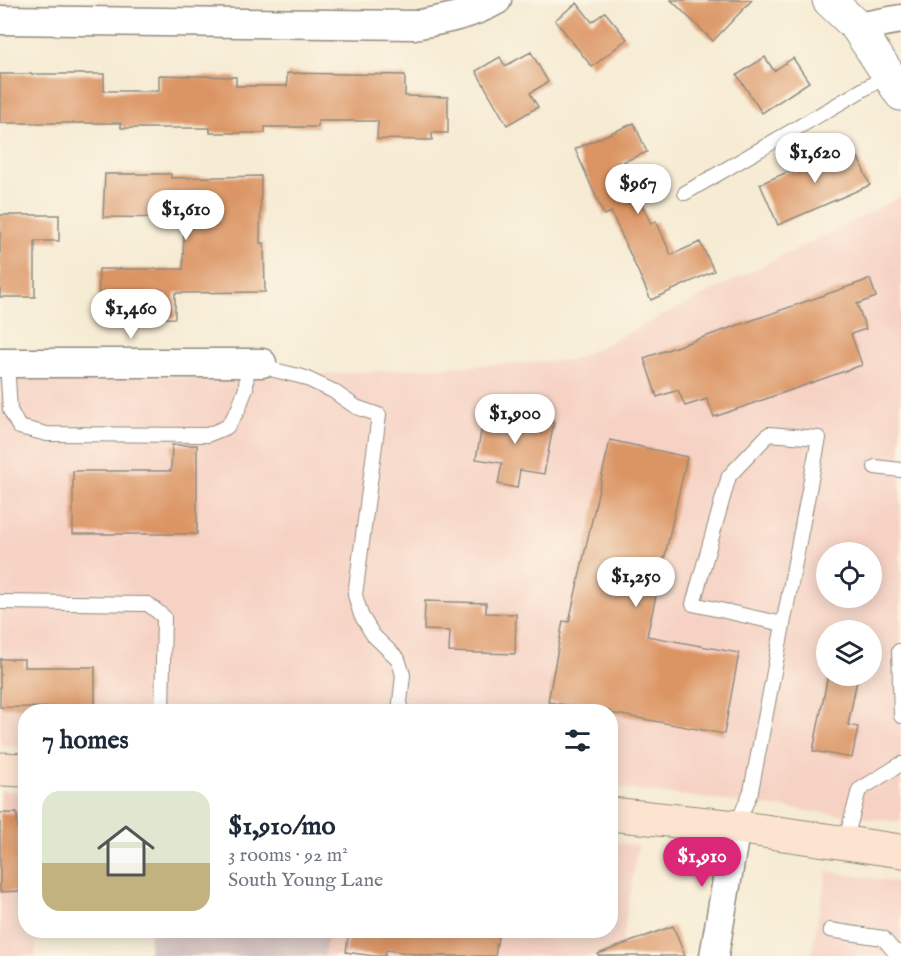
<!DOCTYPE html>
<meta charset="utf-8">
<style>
body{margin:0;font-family:"IM FELL English",serif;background:#f2f2f3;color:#1f2937;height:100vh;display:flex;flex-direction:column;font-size:22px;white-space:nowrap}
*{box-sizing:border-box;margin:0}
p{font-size:20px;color:#747a83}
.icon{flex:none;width:33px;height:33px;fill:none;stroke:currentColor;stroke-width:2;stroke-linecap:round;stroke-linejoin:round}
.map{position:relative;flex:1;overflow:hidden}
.details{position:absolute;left:18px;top:704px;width:600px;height:234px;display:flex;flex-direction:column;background:#fff;border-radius:24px;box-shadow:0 3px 15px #0003}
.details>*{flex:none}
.fabs{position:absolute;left:816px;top:542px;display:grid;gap:12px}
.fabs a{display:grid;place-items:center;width:66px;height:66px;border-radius:50%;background:#fff;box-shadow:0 3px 15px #0003;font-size:30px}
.price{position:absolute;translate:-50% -51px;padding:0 14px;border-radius:21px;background:#fff;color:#222;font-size:20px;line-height:39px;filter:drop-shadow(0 2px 3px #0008)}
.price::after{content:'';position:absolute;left:50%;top:36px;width:18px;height:14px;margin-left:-9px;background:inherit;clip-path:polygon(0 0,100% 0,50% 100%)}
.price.active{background:#db2777;color:#fff}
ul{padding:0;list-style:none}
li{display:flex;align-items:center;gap:18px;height:150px;padding:0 24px}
li span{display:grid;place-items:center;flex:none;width:168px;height:120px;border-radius:18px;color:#555}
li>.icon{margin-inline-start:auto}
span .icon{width:72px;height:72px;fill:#fffc;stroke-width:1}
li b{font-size:26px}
h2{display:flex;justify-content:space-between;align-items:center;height:72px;padding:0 24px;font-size:26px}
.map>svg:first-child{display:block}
.built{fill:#f6d2c4;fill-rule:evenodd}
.industrial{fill:#d1bfbe}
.building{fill:#db9464}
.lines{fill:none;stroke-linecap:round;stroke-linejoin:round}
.service-casing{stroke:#908b7f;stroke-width:16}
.minor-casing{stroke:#908b7f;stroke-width:31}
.tertiary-casing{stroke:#908b7f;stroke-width:35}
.secondary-casing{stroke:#908b7f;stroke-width:35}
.service{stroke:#fff;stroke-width:14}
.minor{stroke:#fff;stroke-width:28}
.tertiary{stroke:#fff;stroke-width:33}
.secondary{stroke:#fde4d1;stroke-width:33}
</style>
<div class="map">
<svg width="901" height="956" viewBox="0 0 901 956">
<rect width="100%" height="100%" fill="#fcf5e5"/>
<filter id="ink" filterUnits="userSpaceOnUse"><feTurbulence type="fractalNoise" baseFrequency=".0167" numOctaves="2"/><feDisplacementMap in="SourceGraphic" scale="12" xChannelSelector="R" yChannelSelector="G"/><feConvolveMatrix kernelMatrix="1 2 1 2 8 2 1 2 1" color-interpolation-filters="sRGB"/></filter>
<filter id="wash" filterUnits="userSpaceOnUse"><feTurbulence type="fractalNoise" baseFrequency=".008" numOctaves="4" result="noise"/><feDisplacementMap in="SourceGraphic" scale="24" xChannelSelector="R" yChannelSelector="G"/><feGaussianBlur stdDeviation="1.35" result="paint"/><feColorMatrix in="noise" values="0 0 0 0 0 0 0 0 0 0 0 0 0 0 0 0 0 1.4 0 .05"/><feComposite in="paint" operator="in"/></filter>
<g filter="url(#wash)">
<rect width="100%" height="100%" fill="#f6ebd3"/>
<!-- built -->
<path class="built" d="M901,197v625l-290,-35 -1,-76h-584l-1,36 -25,-2v-369l272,1 301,-17zM826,552h46v45h-46zM826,630h46v45h-46z
M0,791h25l1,139h10v26h-36z
M611,842l27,3 -18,111h-296l5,-26h281z
M827,871l74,12v73h-90z"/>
<!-- industrial -->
<path class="industrial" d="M150,930h179l-5,26h-175z"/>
<g id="blocks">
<!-- building -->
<path class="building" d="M671,0h81l-39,41z
M577,3l15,19 13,-10 22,27 -35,28 -37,-47z
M531,52l17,30 -18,11 8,14 -31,18 -31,-54 24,-14 5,9z
M765,57l9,14 19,-13 16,24 -47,31 -25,-38z
M287,73l118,2v21l43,1v36h-16v7l-55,-1 1,-18h-60v6h-53v6h-55v-5h-89v-5h-121v-49h104v17h55v-16l77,2v9h51z
M634,123l13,29 -24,10 28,62 5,-3 15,34 29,-13 14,29 -63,29 -40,-88 -7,3 -29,-66z
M852,144l18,41 -92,40 -18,-41z
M105,174h66v4l90,-2 -1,67h4l1,49 -90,1v25l-77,1 1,-50h84l1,-51 -81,-1z
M0,215h59v26h-24v56h-35z
M870,279l6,18 -19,7 9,25 -15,5 11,31 -148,52 -7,-18 -22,7 -7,-16 -21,7 -13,-39z
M485,410l69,12 -10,52 -24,-4 -3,18 -19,-4 4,-21 -26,-4z
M610,440l77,17 -40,179 92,17 -15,81 -114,-21v-2h-10l-52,-9 15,-81 6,1z
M172,445h25v89h-124v-63h98z
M425,601l61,2v10l30,1 -1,40 -66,-2 1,-21 -26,-1z
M0,659h24v8h71v41l-95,-1z
M828,675h30l-10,50 10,2 -6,31 -39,-7z
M0,813h17l3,78 -20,1z
M673,926l12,30h-86l-1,-2z
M349,930h150l-4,26h-66l-43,-6 -1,6h-11l-28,-4z"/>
</g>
</g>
<g filter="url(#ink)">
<use href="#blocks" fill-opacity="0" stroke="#908b7f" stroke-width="1.5"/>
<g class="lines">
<defs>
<path id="service" d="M685,193l203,-118
M7,363l3,47 9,17 28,7 160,1 20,-8 11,-17 8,-22 1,-25
M262,363l12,7 29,7 30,14 23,16 23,8 -24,180 6,20 12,20 25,24 5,16 -4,36
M875,467l26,3
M0,602l148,2 16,13 -2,94
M901,651h-2l2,65
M736,827l15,-36 68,-353 -50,-4 -40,42 -36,128 90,20
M845,843l14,-53 42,-26
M830,930l53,8 10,12 8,3"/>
<path id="minor" d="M0,20l414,5c29,-5 57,-10 83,-25
M857,27l44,-8
M0,363h262
M714,956l22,-129"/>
<path id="tertiary" d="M829,0l28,27 44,67"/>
<path id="secondary" d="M0,769l26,1
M610,814l126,13 165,24"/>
</defs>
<!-- service casing -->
<use href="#service" class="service-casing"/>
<!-- minor casing -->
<use href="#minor" class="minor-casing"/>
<!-- tertiary casing -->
<use href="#tertiary" class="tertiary-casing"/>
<!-- secondary casing -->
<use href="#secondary" class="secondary-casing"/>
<!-- service -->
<use href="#service" class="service"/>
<!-- minor -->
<use href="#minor" class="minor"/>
<!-- tertiary -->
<use href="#tertiary" class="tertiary"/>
<!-- secondary -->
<use href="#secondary" class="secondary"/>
</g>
</g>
</svg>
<div class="fabs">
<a><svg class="icon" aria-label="locate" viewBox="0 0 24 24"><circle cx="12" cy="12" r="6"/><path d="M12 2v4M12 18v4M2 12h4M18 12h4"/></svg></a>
<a><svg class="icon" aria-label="layers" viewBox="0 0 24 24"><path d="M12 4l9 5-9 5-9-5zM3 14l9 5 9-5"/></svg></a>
</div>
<b class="price" style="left:815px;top:184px">$1,620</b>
<b class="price" style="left:638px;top:215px">$967</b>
<b class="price" style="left:186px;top:241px">$1,610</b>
<b class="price" style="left:131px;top:340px">$1,460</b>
<b class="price" style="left:515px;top:445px">$1,900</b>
<b class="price" style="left:636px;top:608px">$1,250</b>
<b class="price active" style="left:702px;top:888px">$1,910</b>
<section class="details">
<h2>7 homes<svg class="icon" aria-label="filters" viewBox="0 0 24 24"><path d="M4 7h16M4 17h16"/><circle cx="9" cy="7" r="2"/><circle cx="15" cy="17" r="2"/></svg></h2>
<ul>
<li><span style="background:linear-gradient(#dfe7d0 60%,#c2b280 0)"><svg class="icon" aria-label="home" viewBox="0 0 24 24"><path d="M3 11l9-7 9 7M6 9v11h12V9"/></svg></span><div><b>$1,910/mo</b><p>3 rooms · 92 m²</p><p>South Young Lane</p></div></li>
</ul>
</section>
</div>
